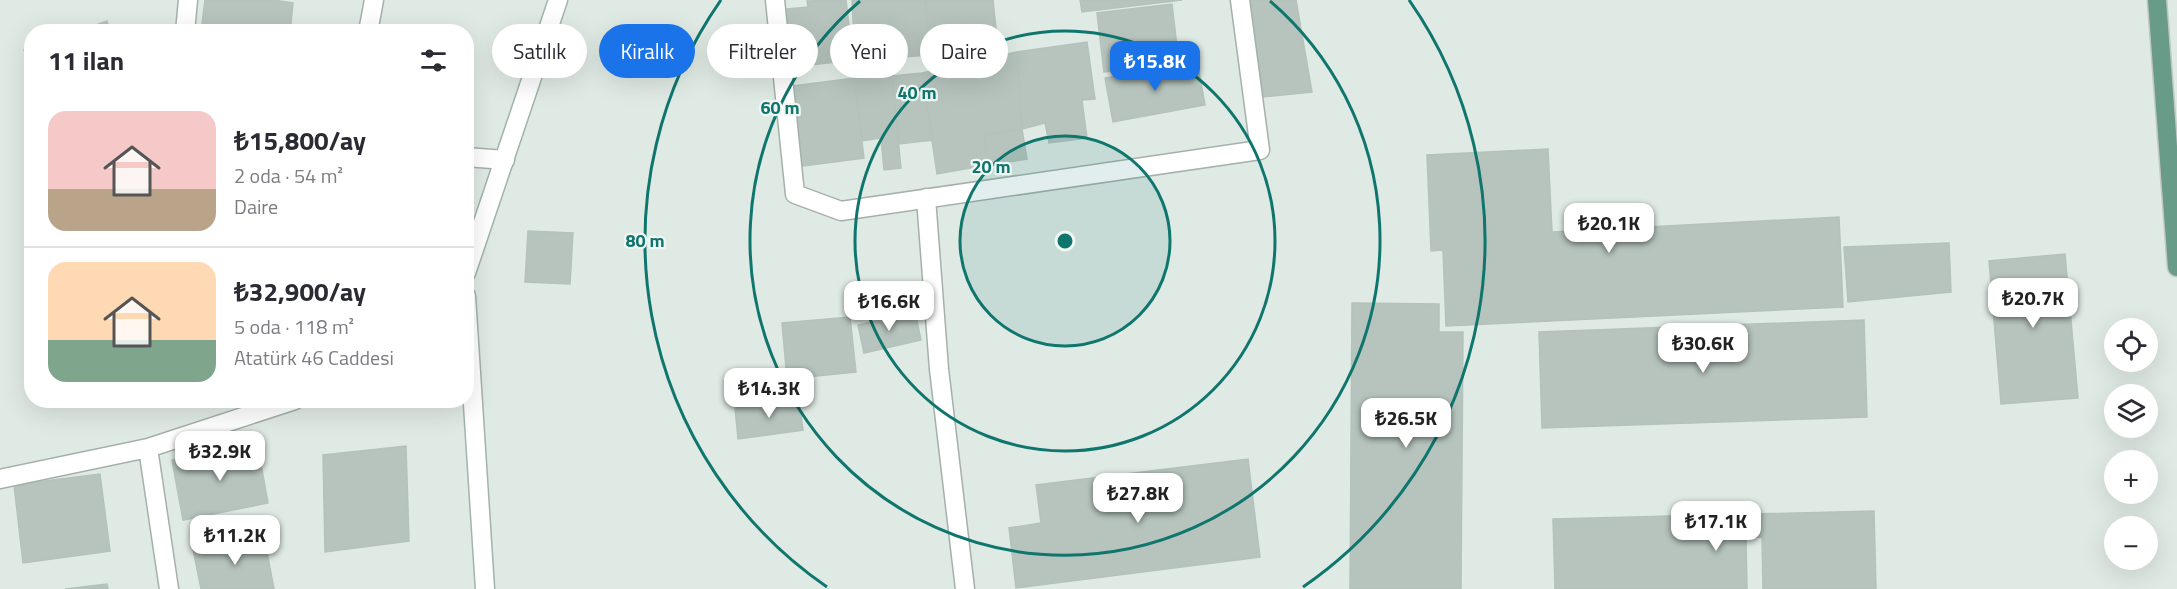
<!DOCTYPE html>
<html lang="tr">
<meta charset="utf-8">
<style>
body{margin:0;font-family:"Titillium Web",sans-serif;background:#f7f7f7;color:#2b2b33;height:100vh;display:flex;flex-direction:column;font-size:22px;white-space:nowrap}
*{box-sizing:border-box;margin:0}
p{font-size:20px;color:#7c7c81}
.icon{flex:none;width:33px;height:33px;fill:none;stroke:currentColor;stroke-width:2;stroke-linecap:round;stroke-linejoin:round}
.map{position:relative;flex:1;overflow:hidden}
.details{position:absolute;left:24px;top:24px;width:450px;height:384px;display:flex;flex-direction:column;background:#fff;border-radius:24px;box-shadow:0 6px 24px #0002}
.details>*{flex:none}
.banner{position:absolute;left:492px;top:24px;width:570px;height:54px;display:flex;gap:12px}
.buttons{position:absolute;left:2104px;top:318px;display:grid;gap:12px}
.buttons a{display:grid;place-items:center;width:54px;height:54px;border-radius:50%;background:#fff;box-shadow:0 6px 24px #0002;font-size:30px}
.price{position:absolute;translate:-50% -51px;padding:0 14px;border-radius:12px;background:#fff;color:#222;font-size:20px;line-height:39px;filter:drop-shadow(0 2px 3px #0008)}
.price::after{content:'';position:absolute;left:50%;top:36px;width:18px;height:14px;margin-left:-9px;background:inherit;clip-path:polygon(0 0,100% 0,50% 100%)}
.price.selected{background:#1a73e8;color:#fff}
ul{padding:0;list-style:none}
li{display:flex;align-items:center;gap:18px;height:150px;padding:0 24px}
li+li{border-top:2px solid #e1e1e2}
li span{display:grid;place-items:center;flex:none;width:168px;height:120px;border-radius:18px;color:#555}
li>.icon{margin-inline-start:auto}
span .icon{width:72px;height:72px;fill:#fffc;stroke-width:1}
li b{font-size:26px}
h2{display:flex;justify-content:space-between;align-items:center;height:72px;padding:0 24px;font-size:26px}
.pill{padding:0 21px;border-radius:27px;background:#fff;box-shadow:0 6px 24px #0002;font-size:21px;line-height:54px}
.pill.selected{background:#1a73e8;color:#fff}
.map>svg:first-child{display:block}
.building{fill:#b6c4bd;stroke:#b3c2bb;stroke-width:1.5}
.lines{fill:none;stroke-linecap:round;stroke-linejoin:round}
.street-casing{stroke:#a4b1aa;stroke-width:21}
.secondary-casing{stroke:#a1b4ab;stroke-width:21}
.primary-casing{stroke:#c1c7c5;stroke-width:21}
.street{stroke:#fff;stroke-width:18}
.secondary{stroke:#fff;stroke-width:18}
.primary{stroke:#699b89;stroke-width:18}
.ring{fill:none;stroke:#0f766e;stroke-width:3}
.centre{fill:#0f766e;stroke:#f0f7f3;stroke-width:3}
.ring-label{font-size:18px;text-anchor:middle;font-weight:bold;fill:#0f766e;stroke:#f0f7f3;stroke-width:4.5;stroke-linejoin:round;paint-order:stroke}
</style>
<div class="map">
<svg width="2177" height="589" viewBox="0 0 2177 589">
<rect width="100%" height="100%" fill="#e0eae4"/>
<!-- building -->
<path class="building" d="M205,0h68l20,3 -3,29h-89z
M846,0l7,60 -69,8 -7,-58 31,-3 -1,-6z
M852,0h73l6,55 -76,5z
M925,0h68l5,47 -67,8z
M1080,0h102l-100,12z
M1251,0h45l16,92 -50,5z
M1172,4l7,60 -75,8 -7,-59z
M107,21l3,11h-33z
M1087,42l8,57 -13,1 5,38 -38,5 -4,-20 -23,6 -5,-77z
M32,47v24l-8,-21z
M1017,52l5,77 -38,6 4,30 -51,9 -15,-101z
M1197,61l8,44 -92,17 -8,-44z
M922,73l11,67 -34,4 -7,-68z
M892,76l9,92 -17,2 -3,-32 -19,3 -8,-63z
M854,78l10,80 -68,9 -11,-80z
M1022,129l5,30 -39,6 -4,-30z
M1548,149l4,83 287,-15 4,90 -397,19 -3,-76 -12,1 -4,-96z
M528,231l45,2 -3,51 -45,-2z
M1949,243l2,49 -103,10 -4,-55z
M2065,254l13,144 -77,6 -12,-143z
M1352,303l87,1v28h24l-2,257h-111z
M915,312l6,28 -57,13 -6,-28z
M850,317l6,55 -69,7 -5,-56z
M1864,320l3,97 -325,11 -3,-96z
M799,400l4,30 -65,9 -3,-31z
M257,443l11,60 -85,17 -11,-60z
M406,446l3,95 -84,11 -2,-97z
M1248,459l12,98 -244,31 -7,-60 32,-5 -5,-38z
M100,474l10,77 -87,12 -9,-78z
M1874,511l2,78h-113l-1,-52 -16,1 1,51h-192l-2,-70z
M264,536l10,53h-73l-8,-40z
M107,584l1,5h-43z"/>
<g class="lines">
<defs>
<path id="street" d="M775,0l20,194 46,17 419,-61 -20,-150
M185,32l3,-32
M368,32l6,-32
M466,157l39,3
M926,198l13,171 26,220
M148,448l21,141
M0,479l148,-31 147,-48"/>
<path id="secondary" d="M466,273l92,-273
M466,296l19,293"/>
<path id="primary" d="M2157,0l20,267"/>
</defs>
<!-- street casing -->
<use href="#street" class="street-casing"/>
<!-- secondary casing -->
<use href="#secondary" class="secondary-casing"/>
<!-- primary casing -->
<use href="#primary" class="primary-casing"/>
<!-- street -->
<use href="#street" class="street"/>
<!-- secondary -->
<use href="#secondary" class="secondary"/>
<!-- primary -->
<use href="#primary" class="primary"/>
</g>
<!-- distance rings -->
<circle cx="1065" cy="241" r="105" fill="#0f766e" fill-opacity=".12"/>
<g class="ring">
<circle cx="1065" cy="241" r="105"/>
<circle cx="1065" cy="241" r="210"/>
<path d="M1270 1A315 315 0 1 1 860 1"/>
<path d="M827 587A420 420 0 0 1 721 0M1409 0A420 420 0 0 1 1303 587"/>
</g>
<circle cx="1065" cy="241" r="9" class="centre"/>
<g class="ring-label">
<text x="917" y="99">40 m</text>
<text x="780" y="114">60 m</text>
<text x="991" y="173">20 m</text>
<text x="645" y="247">80 m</text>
</g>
</svg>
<div class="buttons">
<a><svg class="icon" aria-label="locate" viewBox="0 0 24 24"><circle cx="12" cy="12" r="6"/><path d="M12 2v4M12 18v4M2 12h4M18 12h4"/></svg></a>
<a><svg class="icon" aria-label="layers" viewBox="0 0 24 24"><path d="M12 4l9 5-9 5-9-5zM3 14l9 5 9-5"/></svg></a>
<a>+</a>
<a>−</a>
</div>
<b class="price selected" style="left:1155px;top:92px">₺15.8K</b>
<b class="price" style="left:1609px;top:254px">₺20.1K</b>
<b class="price" style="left:2033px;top:329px">₺20.7K</b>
<b class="price" style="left:889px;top:332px">₺16.6K</b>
<b class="price" style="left:1703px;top:374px">₺30.6K</b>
<b class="price" style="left:769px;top:419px">₺14.3K</b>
<b class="price" style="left:1406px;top:449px">₺26.5K</b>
<b class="price" style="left:220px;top:482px">₺32.9K</b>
<b class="price" style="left:1138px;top:524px">₺27.8K</b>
<b class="price" style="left:1716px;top:552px">₺17.1K</b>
<b class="price" style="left:235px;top:566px">₺11.2K</b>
<div class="banner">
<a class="pill">Satılık</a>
<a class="pill selected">Kiralık</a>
<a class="pill">Filtreler</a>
<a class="pill">Yeni</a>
<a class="pill">Daire</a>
</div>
<section class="details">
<h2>11 ilan<svg class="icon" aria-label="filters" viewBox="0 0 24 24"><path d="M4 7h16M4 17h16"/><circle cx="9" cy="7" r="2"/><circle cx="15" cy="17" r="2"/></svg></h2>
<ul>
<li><span style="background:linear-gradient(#f6c9c9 65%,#b9a48a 0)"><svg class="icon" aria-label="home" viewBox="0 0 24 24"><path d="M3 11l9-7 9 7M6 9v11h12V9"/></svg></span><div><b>₺15,800/ay</b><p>2 oda · 54 m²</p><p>Daire</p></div></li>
<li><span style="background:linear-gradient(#ffd9b3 65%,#7fa58c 0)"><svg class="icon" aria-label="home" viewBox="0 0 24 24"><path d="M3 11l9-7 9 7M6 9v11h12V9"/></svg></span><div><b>₺32,900/ay</b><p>5 oda · 118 m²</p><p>Atatürk 46 Caddesi</p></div></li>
</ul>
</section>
</div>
